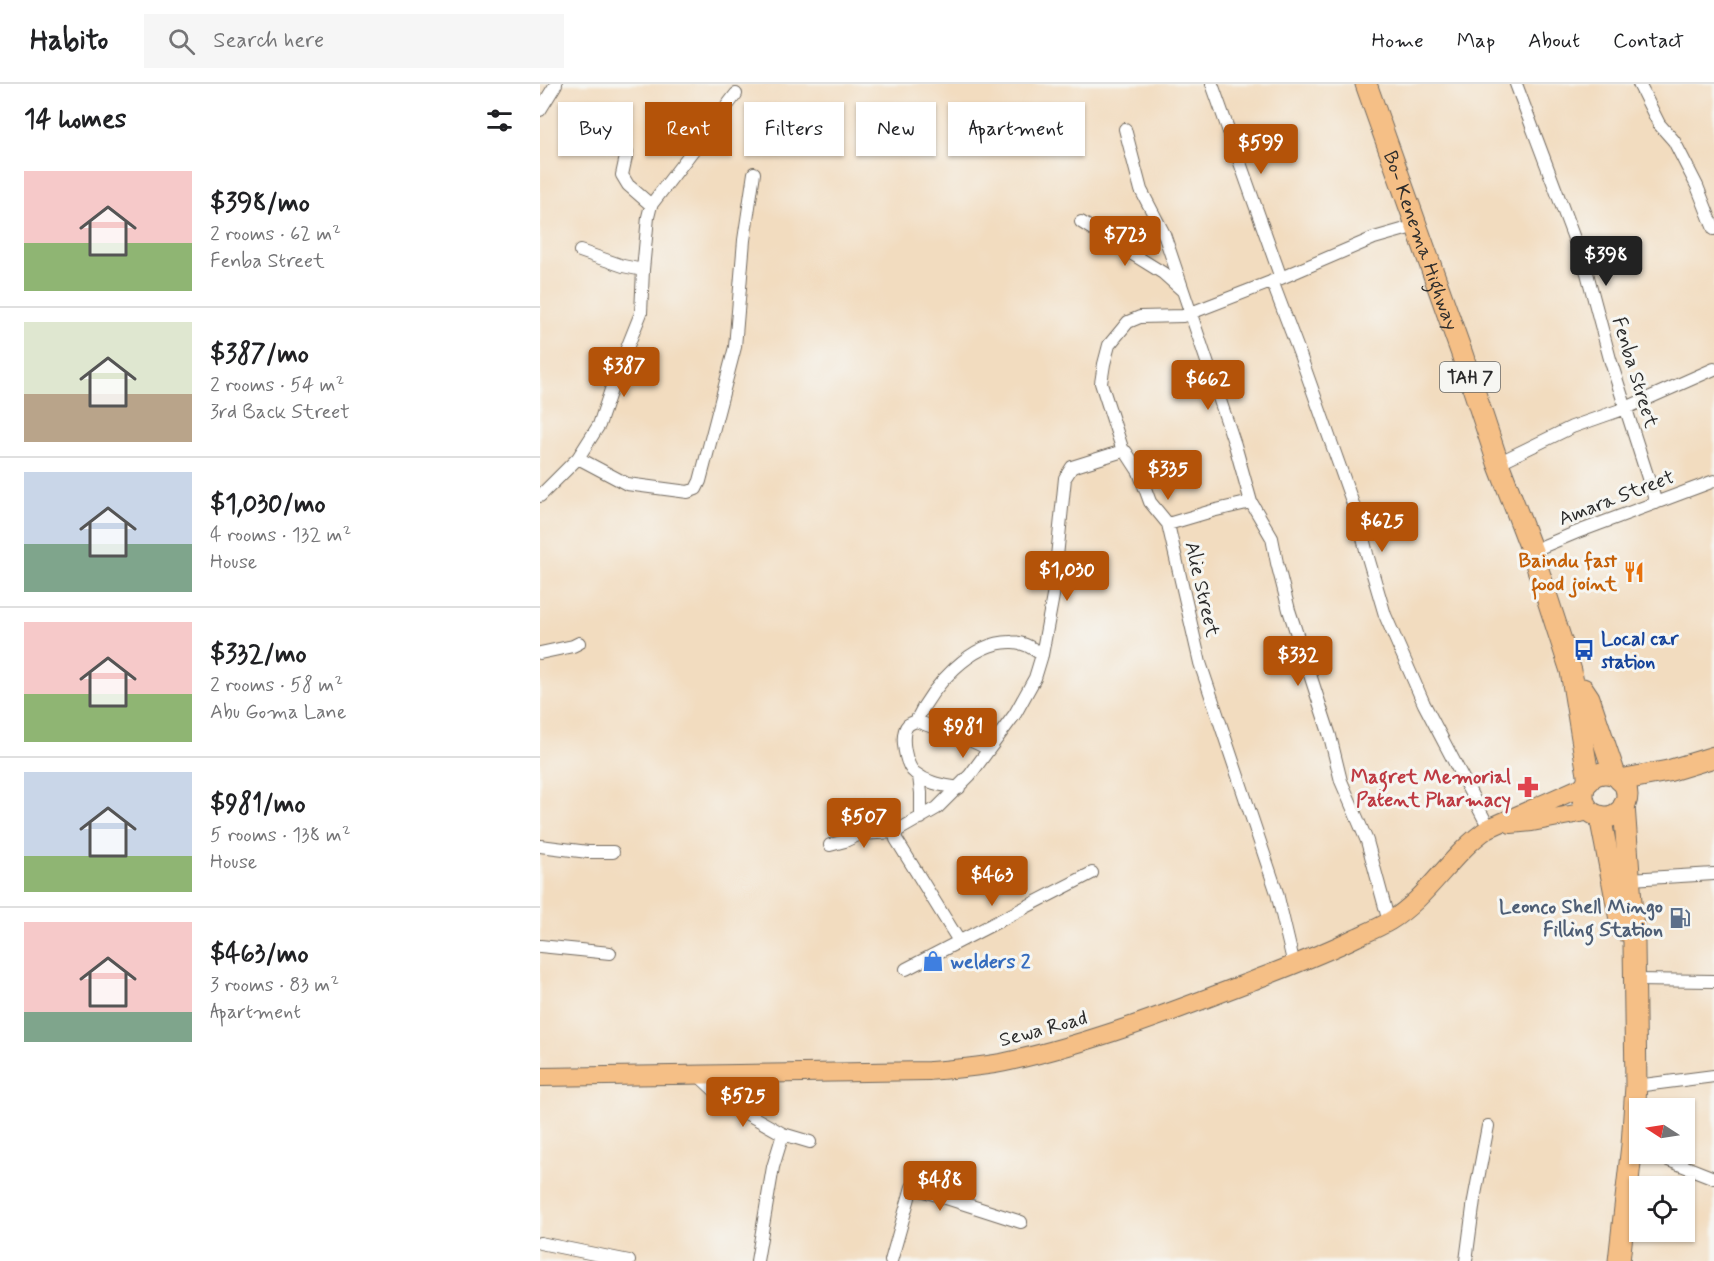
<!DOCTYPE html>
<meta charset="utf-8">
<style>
body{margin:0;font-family:Mynerve,sans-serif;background:#f6f6f6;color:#202124;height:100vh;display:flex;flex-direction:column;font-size:22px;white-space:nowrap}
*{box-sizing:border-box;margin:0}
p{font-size:20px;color:#757577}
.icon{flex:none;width:33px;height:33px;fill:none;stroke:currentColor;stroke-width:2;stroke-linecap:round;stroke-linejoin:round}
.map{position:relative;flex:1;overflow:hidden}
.sheet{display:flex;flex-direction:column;background:#fff;width:540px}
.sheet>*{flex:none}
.hud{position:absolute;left:18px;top:18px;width:570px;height:54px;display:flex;gap:12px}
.needle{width:39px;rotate:282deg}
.buttons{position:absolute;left:1089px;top:1014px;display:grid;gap:12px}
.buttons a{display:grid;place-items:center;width:66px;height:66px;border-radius:0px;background:#fff;box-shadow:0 2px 4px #0004;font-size:30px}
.price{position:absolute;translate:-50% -51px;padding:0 14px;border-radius:6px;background:#b45309;color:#fff;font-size:20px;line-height:39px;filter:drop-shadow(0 2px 3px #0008)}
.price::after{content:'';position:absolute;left:50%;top:36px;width:18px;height:14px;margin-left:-9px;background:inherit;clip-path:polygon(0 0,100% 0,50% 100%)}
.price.selected{background:#222;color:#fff}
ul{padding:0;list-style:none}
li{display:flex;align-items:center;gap:18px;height:150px;padding:0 24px}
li+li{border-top:2px solid #e0e0e0}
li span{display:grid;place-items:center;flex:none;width:168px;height:120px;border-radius:0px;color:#555}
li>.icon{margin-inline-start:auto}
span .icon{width:72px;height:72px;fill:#fffc;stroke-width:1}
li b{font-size:26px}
h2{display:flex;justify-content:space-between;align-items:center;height:72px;padding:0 24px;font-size:26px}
.chip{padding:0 21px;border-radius:0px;background:#fff;box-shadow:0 2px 4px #0004;font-size:21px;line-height:54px}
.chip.selected{background:#b45309;color:#fff}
header{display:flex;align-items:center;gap:36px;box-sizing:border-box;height:84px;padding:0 30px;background:#fff;border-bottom:2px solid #e0e0e0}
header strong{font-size:28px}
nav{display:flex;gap:33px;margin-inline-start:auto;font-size:21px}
.search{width:420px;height:54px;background:#f6f6f6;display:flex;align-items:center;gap:15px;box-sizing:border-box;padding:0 21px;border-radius:0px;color:#757577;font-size:22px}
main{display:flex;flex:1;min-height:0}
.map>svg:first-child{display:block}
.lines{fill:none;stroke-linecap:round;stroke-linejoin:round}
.street-casing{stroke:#71695f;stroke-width:14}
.primary-casing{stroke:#71695f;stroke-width:20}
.highway-casing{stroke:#71695f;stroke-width:23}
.street{stroke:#fff;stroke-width:12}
.primary{stroke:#f5bf86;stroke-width:18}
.highway{stroke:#f5bf86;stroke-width:21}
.labels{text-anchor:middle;stroke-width:6;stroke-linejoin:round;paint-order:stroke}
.shield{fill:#f6f6f2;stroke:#686867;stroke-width:1.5}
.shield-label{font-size:18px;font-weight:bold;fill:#2b2b2b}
.street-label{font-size:20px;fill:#2b2b2b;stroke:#f6f6f2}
.food-label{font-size:20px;font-weight:bold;fill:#c56008;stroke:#f6f6f2;text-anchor:end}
.transit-label{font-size:20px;font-weight:bold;fill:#164399;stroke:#f6f6f2;text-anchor:start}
.health-label{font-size:20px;font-weight:bold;fill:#be3a42;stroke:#f6f6f2;text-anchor:end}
.service-label{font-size:20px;font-weight:bold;fill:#4e5e75;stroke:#f6f6f2;text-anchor:end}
.shop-label{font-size:20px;font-weight:bold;fill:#366cbe;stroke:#f6f6f2;text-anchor:start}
</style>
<header>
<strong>Habito</strong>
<div class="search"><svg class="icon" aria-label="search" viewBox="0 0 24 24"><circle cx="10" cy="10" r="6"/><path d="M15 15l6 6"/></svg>Search here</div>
<nav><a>Home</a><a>Map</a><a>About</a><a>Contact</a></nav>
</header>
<main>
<section class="sheet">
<h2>14 homes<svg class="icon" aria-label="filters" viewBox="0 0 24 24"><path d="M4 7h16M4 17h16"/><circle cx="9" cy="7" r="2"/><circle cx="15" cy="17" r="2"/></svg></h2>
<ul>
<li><span style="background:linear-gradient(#f6c9c9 60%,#8fb573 0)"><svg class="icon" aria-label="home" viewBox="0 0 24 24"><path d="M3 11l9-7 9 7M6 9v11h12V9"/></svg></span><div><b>$398/mo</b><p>2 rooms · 62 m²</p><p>Fenba Street</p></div></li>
<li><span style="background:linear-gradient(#dfe7d0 60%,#b9a48a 0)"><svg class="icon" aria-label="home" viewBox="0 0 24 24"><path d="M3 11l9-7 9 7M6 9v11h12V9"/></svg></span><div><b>$387/mo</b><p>2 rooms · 54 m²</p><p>3rd Back Street</p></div></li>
<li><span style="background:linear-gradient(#c9d6e8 60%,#7fa58c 0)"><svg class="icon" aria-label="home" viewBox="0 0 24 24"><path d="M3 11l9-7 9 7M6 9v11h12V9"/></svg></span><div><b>$1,030/mo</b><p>4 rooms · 132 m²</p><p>House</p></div></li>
<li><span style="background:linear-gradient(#f6c9c9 60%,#8fb573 0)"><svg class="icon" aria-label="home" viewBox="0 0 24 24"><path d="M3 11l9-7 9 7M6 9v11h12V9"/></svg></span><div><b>$332/mo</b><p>2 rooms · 58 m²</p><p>Abu Goma Lane</p></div></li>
<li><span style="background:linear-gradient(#c9d6e8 70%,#8fb573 0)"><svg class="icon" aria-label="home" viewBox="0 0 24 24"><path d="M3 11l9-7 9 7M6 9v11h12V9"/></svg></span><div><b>$981/mo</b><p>5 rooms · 138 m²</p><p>House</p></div></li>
<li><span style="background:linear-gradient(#f6c9c9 75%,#7fa58c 0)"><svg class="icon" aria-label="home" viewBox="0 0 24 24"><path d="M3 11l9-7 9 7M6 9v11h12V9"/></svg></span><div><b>$463/mo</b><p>3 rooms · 83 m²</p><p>Apartment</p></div></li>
</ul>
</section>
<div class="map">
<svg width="1174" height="1177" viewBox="0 0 1174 1177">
<rect width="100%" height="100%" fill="#f6f6f2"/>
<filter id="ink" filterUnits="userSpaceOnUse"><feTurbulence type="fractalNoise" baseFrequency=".0167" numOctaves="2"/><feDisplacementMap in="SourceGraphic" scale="12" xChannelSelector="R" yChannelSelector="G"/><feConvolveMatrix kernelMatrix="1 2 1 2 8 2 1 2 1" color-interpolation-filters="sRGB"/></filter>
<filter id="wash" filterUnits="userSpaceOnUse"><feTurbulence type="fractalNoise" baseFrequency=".008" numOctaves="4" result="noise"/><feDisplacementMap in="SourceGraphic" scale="24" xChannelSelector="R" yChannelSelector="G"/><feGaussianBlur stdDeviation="1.35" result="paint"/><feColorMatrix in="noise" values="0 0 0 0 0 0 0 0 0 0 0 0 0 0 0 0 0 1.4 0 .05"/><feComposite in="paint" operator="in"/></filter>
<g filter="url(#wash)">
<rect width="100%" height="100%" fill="#f2dcbf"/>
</g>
<g filter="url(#ink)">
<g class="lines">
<defs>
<path id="street" d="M672,0l69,194
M976,0l71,189 23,86 46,144
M1099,0l20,40 15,17 23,45 17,43
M0,26l16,-26
M585,45l16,61 23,44 71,211 16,57
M87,68l-5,23 6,10 23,20
M541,138l82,51 19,17
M40,167l43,15 20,4
M732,197l27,71 59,166 9,36 18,61 39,89 65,124
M38,374l49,26 61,8 8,-3 4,-8 35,-134 9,-107 10,-67
M958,379l74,-36 54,-19 88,-39
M0,412l38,-38 21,-33 16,-47 26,-65 2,-43 5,-53 3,-12 85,-111
M628,440l44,-13 39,-9 21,36 5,25 12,47 41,126 11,45 26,60 22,81
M992,467l43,-18 139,-52
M0,569l33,-7 6,-3
M376,637c16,-34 55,-80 96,-79 11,0 21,6 30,13
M379,692l2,17v25
M419,704c-17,-3 -30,-4 -44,-15 -9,-6 -16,-39 -7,-48 1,-1 6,-3 8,-4l56,20 17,8
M290,761l15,-4 15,-7 35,-2
M0,762l48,6h25
M1090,795l84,-5
M419,857l-63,-102 -1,-7 42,-24 33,-33 45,-61 20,-36 7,-23 11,-59 12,-118 7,-11 51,-16
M0,862l70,7
M754,881l-17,-72 -77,-230 -32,-139 -18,-22 -11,-30 -13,-20 -3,-1 -22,-68 3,-19 5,-19 19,-23 12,-5 43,-1 98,-38 93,-40 42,-12
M366,885l186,-96
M1094,896l80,1
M158,991l30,28 55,31 27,8
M1096,1002l78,-10
M1113,1070l61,24
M0,1159l89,18
M217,1177l16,-94 10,-33
M351,1177l21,-74 109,35
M926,1177l8,-61 14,-74"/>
<path id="primary" d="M971,740l21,-2 59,-11
M0,993l389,-6c27,-2 55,-4 81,-10 82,-18 164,-50 242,-80 36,-14 71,-27 105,-44 11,-5 23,-10 33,-16 39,-24 61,-68 99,-93l97,-43"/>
<g id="highway">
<path id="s1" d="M826,0l96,270 36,109 34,88 39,120 18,110"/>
<path d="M1043,605l6,9 26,77"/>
<circle cx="1065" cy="711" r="22"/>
<path d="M1080,696l48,-9 46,-14"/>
<path d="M1060,732l22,114"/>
<path d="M1079,1177l13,-116 4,-59 -2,-143 -10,-138"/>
</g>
</defs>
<!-- street casing -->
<use href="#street" class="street-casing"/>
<!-- primary casing -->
<use href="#primary" class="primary-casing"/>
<!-- highway casing -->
<use href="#highway" class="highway-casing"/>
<!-- street -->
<use href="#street" class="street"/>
<!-- primary -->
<use href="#primary" class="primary"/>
<!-- highway -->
<use href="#highway" class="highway"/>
</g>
</g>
<!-- icons -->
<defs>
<symbol id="restaurant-bare" viewBox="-9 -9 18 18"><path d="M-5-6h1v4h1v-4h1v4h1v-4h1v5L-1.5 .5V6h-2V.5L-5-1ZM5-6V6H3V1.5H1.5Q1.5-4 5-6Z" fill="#e8710a" stroke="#f6f6f2" stroke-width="2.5" paint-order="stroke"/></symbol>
<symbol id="bus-bare" viewBox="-9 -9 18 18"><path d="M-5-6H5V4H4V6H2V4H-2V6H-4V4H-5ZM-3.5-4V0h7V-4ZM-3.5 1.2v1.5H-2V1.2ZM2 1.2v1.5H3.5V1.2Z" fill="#1a4fb4" stroke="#f6f6f2" stroke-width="2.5" paint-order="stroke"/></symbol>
<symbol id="pharmacy-bare" viewBox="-9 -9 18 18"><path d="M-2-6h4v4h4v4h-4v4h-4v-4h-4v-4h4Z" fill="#e0444e" stroke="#f6f6f2" stroke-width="2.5" paint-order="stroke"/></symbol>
<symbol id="fuel-bare" viewBox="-9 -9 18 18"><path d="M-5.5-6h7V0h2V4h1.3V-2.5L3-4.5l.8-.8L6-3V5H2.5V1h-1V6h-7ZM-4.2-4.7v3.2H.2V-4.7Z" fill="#5c6f8a" stroke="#f6f6f2" stroke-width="2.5" paint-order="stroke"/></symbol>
<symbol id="shop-bare" viewBox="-9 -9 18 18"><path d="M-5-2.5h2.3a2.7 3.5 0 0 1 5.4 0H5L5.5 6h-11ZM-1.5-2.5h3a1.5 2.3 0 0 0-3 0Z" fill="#3f7fe0" stroke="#f6f6f2" stroke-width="2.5" paint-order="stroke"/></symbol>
</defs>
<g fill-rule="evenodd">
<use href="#restaurant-bare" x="1079" y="473" width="30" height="30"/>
<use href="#bus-bare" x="1029" y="551" width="30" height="30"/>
<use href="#pharmacy-bare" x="973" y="688" width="30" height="30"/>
<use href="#fuel-bare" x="1125" y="819" width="30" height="30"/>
<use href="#shop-bare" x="378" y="862" width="30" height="30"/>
</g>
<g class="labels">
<!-- shield labels -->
<rect class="shield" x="900" y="278" width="60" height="30" rx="4.5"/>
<g class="shield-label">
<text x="930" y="299">TAH 7</text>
</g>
<!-- street labels -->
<g class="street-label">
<text dy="7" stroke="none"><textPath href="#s1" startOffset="166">Bo- Kenema Highway</textPath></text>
<text transform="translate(1096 288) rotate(73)" y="7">Fenba Street</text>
<text transform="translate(1076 413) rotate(-21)" y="7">Amara Street</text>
<text transform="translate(663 505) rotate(77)" y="7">Alie Street</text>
<text transform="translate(503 944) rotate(-15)" y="7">Sewa Road</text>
</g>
<!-- food labels -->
<g class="food-label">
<text x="1077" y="483">Baindu fast<tspan x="1077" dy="23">food joint</tspan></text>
</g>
<!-- transit labels -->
<g class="transit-label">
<text x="1061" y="561">Local car<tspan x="1061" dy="23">station</tspan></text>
</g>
<!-- health labels -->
<g class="health-label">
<text x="971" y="699">Magret Memorial<tspan x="971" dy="23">Patent Pharmacy</tspan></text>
</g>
<!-- service labels -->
<g class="service-label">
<text x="1123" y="829">Leonco Shell Mingo<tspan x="1123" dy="23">Filling Station</tspan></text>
</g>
<!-- shop labels -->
<g class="shop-label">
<text x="410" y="884">welders 2</text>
</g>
</g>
</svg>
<div class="buttons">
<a><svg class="needle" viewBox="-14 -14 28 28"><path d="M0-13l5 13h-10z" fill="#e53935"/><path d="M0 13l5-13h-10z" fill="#757577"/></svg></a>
<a><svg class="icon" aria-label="locate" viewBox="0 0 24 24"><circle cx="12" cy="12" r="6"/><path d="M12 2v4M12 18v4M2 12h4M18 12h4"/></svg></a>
</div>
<b class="price" style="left:721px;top:91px">$599</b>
<b class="price" style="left:585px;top:183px">$723</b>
<b class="price selected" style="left:1066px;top:203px">$398</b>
<b class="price" style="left:84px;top:314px">$387</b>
<b class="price" style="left:668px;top:327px">$662</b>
<b class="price" style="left:628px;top:417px">$335</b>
<b class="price" style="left:842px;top:469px">$625</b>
<b class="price" style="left:527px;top:518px">$1,030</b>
<b class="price" style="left:758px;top:603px">$332</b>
<b class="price" style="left:423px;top:675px">$981</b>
<b class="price" style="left:324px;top:765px">$507</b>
<b class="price" style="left:452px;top:823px">$463</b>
<b class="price" style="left:203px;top:1044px">$525</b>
<b class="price" style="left:400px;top:1128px">$488</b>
<div class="hud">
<a class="chip">Buy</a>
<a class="chip selected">Rent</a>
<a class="chip">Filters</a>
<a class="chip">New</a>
<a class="chip">Apartment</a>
</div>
</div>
</main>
